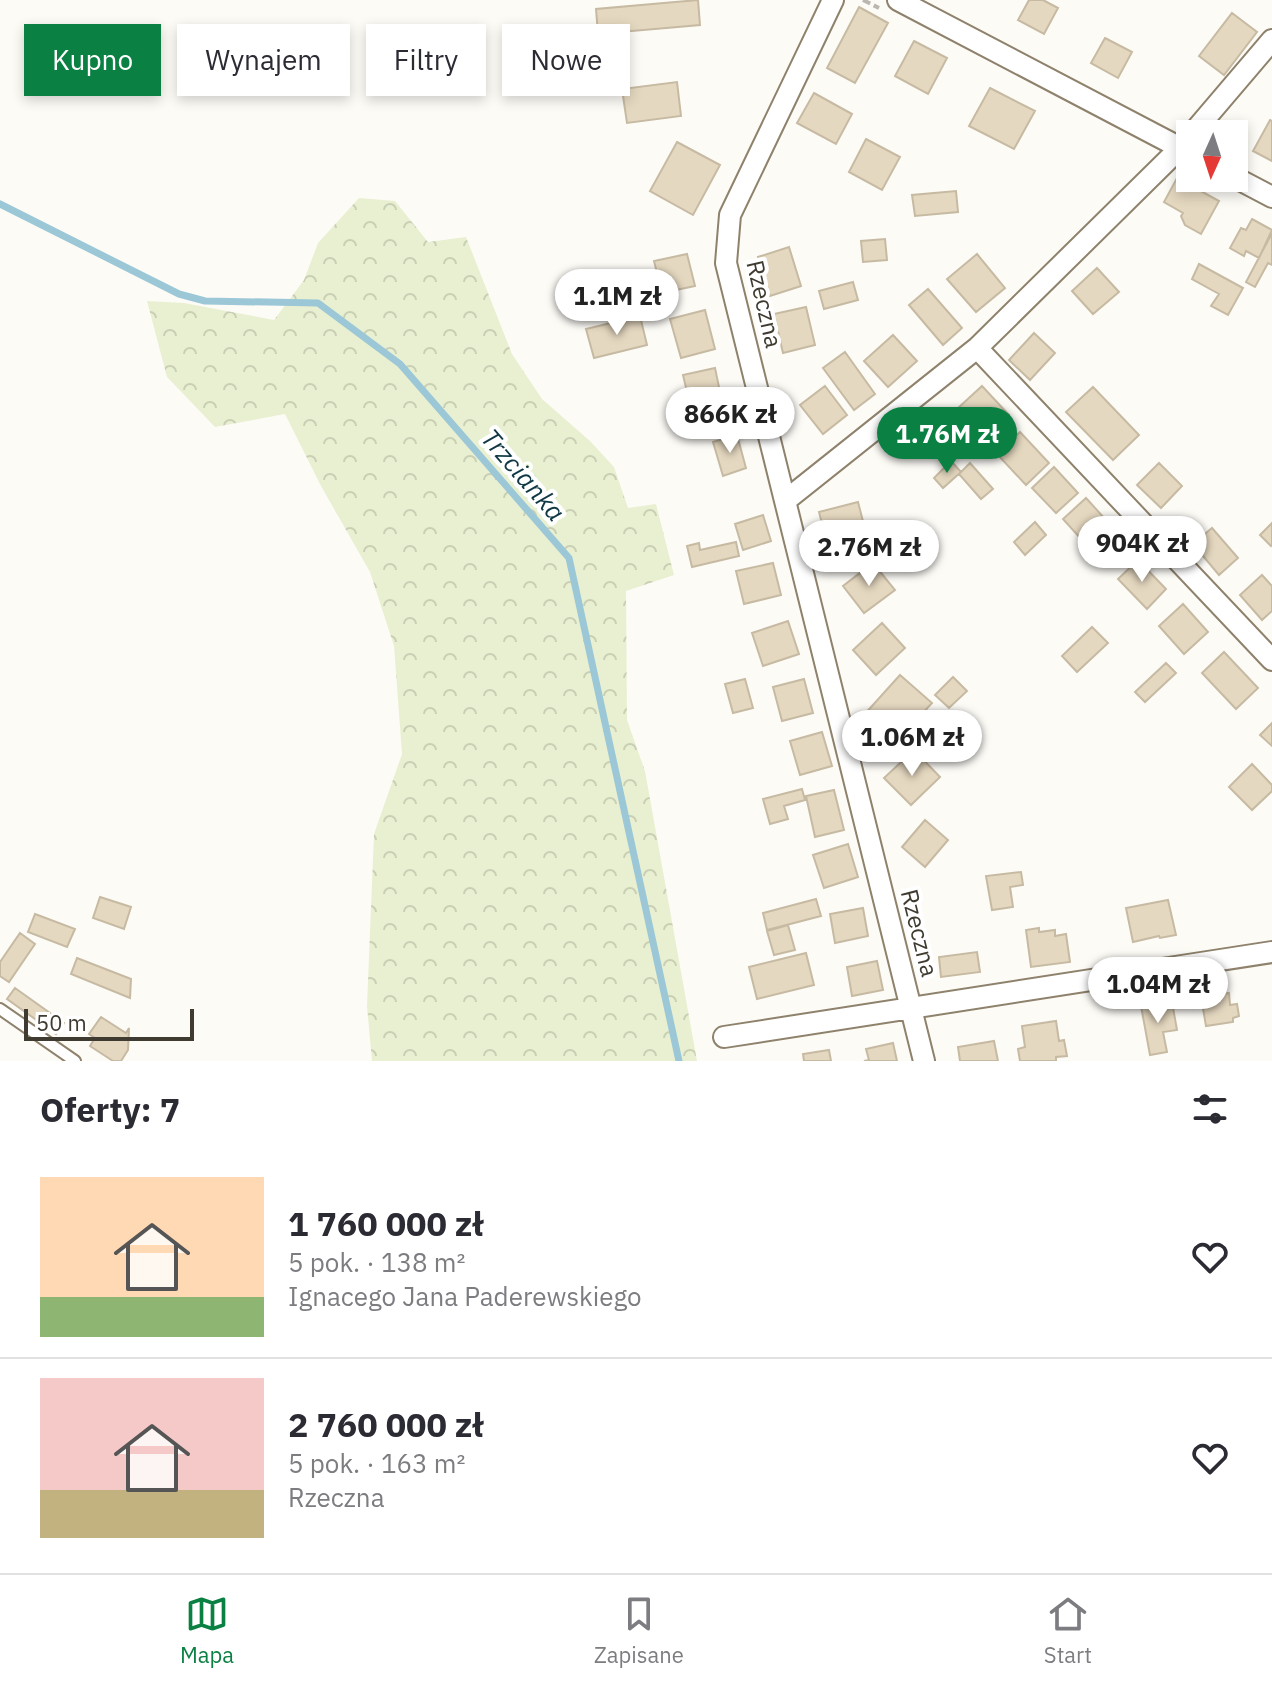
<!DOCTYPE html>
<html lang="pl">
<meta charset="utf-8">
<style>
body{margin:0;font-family:"IBM Plex Sans",sans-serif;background:#f2f2f3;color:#2b2b33;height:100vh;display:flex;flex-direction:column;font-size:30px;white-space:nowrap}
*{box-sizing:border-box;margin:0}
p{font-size:26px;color:#7c7c81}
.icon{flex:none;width:44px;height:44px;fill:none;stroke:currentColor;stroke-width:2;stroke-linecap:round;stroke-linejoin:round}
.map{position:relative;height:1061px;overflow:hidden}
.side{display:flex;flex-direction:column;background:#fff;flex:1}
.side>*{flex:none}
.banner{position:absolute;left:24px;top:24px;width:800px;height:72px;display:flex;gap:16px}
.needle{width:52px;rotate:183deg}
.tools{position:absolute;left:1176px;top:120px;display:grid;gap:16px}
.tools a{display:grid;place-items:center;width:72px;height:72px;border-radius:0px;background:#fff;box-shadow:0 4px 12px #0003;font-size:40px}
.scale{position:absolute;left:24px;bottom:20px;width:170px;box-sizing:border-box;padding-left:8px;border:4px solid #403b31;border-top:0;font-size:22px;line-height:28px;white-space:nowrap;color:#403b31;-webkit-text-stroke:6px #fff;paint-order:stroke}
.price{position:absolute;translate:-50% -68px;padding:0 18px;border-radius:28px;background:#fff;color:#222;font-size:26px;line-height:52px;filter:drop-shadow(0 2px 4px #0008)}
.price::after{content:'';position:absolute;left:50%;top:48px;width:24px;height:18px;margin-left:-12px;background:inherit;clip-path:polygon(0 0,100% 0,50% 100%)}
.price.on{background:#0b8043;color:#fff}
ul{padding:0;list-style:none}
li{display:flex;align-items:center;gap:24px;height:200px;padding:0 40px}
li+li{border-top:2px solid #e1e1e2}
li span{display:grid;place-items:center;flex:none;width:224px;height:160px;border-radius:0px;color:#555}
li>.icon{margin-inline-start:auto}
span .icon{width:96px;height:96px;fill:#fffc;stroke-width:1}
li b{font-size:34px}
h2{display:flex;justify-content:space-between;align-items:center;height:96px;padding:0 40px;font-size:34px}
.tag{padding:0 28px;border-radius:0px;background:#fff;box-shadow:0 4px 12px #0003;font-size:28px;line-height:72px}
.tag.on{background:#0b8043;color:#fff}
.menu{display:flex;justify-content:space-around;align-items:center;height:112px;border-top:2px solid #e1e1e2;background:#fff;font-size:22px;color:#7c7c81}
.menu a{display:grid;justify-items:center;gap:4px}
.menu .on{color:#0b8043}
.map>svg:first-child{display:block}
.forest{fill:url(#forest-crowns)}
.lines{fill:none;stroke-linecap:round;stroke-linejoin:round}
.stream{stroke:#9bc7d7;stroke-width:7}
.building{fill:#e5d8c0;stroke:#c7baa3;stroke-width:2}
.service-casing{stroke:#8e826c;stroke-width:14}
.minor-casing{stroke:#8e826c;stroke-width:24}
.path{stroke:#bab7b1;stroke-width:4;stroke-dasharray:8 4;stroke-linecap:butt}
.service{stroke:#fff;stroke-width:10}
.minor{stroke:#fff;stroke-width:20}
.labels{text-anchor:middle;stroke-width:8;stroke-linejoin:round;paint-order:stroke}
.street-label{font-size:24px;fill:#403b31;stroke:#fff}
.water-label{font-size:26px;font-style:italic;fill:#103844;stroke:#fff}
</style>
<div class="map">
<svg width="1272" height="1061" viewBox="0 0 1272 1061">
<defs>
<pattern id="forest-crowns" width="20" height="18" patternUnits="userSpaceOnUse" patternTransform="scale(2)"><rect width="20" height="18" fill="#e9f0d1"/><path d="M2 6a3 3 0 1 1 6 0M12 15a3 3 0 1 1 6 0" fill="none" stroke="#c9cfb4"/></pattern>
</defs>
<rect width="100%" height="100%" fill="#fdfbf6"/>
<!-- forest -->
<path class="forest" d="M359,198l36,3 33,41 38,-5 46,117 30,45 48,42 24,26 14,41 28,-4 18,71 -48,16 1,129 18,51 52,290h-325l-5,-55 7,-172 28,-80 -8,-108 -24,-74 -49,-86 -36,-72 -70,13 -48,-50 -20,-76 37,2 90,17 30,-40 14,-37z"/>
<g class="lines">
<!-- stream -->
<path class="stream" d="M0,204l179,90 26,7 113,2 82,61 169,194 110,503"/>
</g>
<!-- building -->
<path class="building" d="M698,0l2,25 -102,9 -2,-25z
M1029,0h14l15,8 -14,26 -26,-14z
M859,7l29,16 -33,60 -28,-15z
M1232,13l25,19 -33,43 -25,-19z
M1105,38l27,14 -14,26 -27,-15z
M914,41l33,17 -19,36 -33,-18z
M677,82l4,34 -54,7 -5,-34z
M990,88l45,23 -21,38 -45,-23z
M814,93l38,21 -16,30 -39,-21z
M1270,120l2,1v40l-19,-10z
M866,139l34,18 -18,33 -33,-18z
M677,142l43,23 -27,50 -43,-24z
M1177,178l42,23 -18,33 -16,-9 -4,-9 2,-3 -19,-11z
M956,191l2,21 -43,4 -3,-21z
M1252,219l20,11 -13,28 -13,-7 -2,5 -14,-8 11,-20 5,2z
M1272,233v32l-4,-2 -13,24 -9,-5z
M885,239l2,21 -24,2 -2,-21z
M789,247l12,39 -31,10 -12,-39z
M687,254l8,32 -33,7 -8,-32z
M977,254l28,34 -29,24 -29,-33z
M1199,264l44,24 -15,27 -17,-9 8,-12 -27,-15z
M1097,268l22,24 -26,22 -21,-23z
M853,282l5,18 -34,9 -5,-18z
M928,289l34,39 -19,17 -34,-40z
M806,307l9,38 -32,8 -9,-39z
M705,310l10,39 -34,9 -11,-39z
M640,316l7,29 -53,13 -8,-29z
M1034,333l21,20 -25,27 -21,-20z
M893,335l24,26 -29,26 -24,-26z
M845,352l30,42 -21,16 -31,-42z
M715,368l9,43 -31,6 -10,-42z
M825,386l22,29 -24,19 -23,-29z
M982,386l27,29 -24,22 -27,-29z
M1093,387l46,48 -26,25 -47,-48z
M1020,432l29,31 -23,22 -29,-31z
M737,435l9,33 -23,8 -10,-34z
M951,461l10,11 -18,16 -9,-10z
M970,463l23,26 -12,10 -22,-25z
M1159,463l23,23 -21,22 -24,-23z
M1054,467l24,26 -22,20 -24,-25z
M1086,498l29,32 -23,21 -29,-32z
M858,502l8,31 -39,10 -8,-31z
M763,515l8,26 -28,9 -8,-26z
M1035,522l11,13 -21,20 -11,-13z
M1272,523v22l-1,1 -11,-11z
M1212,528l26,30 -19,17 -26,-31z
M736,542l3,14 -47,11 -5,-21 12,-3 1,7z
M1138,560l28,29 -19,20 -29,-30z
M773,563l8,32 -37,9 -8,-33z
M873,563l22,27 -31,23 -21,-27z
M1262,575l10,11v25l-10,9 -22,-25z
M1183,604l25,28 -24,22 -25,-28z
M788,621l11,33 -36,12 -11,-33z
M882,623l23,25 -29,27 -23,-25z
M1092,627l16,16 -31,29 -15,-16z
M1224,652l34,36 -22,21 -34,-36z
M1166,663l10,10 -31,29 -10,-10z
M900,675l32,28 -38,41 -31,-28z
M953,677l14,14 -18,17 -14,-13z
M745,679l8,29 -20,5 -8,-29z
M804,679l9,34 -31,8 -9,-34z
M1272,723v23l-12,-11z
M822,732l10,34 -32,9 -10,-34z
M914,750l26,27 -29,28 -27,-27z
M1252,764l20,21v6l-20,19 -23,-23z
M802,789l3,11 -21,6 4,13 -18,5 -7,-25z
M834,790l10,40 -29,7 -9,-41z
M925,820l23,20 -23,27 -23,-20z
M848,844l10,33 -34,11 -11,-33z
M1021,872l2,13 -13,2 3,20 -21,3 -6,-34z
M100,897l31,10 -7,22 -31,-11z
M816,899l5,17 -54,14 -4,-17z
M1168,900l8,35 -16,3 -1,-2 -26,6 -7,-34z
M863,908l5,28 -33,7 -5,-29z
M35,914l40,15 -8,18 -39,-15z
M788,925l7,25 -21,5 -7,-24z
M1039,928v4l16,-2v6l11,-2 4,28 -39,5 -5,-37z
M20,933l15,11 -26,38 -9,-6v-14z
M977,952l3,20 -39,5 -2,-20z
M806,953l8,32 -57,14 -8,-32z
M77,958l54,21 -1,19 -59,-24z
M877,961l6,29 -31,6 -5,-29z
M15,988l49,35 -8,11 -49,-35z
M1229,993l1,12 7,-1 2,12 -6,2v4l-27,4 -5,-29z
M1172,1002l5,28 -14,2 4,20 -17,3 -9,-49z
M101,1017l25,16 3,-5 -1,22 -7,11h-8l-23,-15 5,-8 -6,-4z
M1056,1021l3,20 5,-1 3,16 -11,1v4h-36l-2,-12 7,-2 -3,-21z
M994,1041l4,20h-38l-2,-14z
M893,1043l4,18h-33l5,-1 -3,-11z
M829,1050l2,11h-27l-1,-7z"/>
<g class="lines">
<defs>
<path id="service" d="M0,1009l75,52"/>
<path id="minor" d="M833,0l-103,215 -4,48 198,798
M898,0l292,153
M1192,134l80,-94
M1234,177l38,20
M977,348l295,312
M785,501l192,-153 203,-200 10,-12
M724,1037l548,-85"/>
</defs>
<!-- service casing -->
<use href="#service" class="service-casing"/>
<!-- minor casing -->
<use href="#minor" class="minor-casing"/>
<!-- path -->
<path class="path" d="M863,0l16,8"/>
<!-- service -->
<use href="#service" class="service"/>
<!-- minor -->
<use href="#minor" class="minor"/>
</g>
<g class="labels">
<!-- street labels -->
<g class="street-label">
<text transform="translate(764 304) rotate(77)" y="8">Rzeczna</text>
<text transform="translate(919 933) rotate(76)" y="8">Rzeczna</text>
</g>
<!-- water labels -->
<g class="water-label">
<text transform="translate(523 475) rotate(49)" y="9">Trzcianka</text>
</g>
</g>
</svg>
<div class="tools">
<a><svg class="needle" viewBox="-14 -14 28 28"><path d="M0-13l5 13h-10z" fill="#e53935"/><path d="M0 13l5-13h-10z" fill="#7c7c81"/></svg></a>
</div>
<div class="scale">50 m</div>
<b class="price" style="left:617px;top:337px">1.1M zł</b>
<b class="price" style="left:730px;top:455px">866K zł</b>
<b class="price on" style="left:947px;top:475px">1.76M zł</b>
<b class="price" style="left:1142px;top:584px">904K zł</b>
<b class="price" style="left:869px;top:588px">2.76M zł</b>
<b class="price" style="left:912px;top:778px">1.06M zł</b>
<b class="price" style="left:1158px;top:1025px">1.04M zł</b>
<div class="banner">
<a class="tag on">Kupno</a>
<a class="tag">Wynajem</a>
<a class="tag">Filtry</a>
<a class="tag">Nowe</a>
</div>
</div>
<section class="side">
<h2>Oferty: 7<svg class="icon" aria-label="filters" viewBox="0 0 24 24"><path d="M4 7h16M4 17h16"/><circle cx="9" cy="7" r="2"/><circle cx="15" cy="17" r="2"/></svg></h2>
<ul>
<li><span style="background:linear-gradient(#ffd9b3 75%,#8fb573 0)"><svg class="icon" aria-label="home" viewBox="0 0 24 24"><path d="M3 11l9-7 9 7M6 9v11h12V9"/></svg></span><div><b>1 760 000 zł</b><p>5 pok. · 138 m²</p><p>Ignacego Jana Paderewskiego</p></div><svg class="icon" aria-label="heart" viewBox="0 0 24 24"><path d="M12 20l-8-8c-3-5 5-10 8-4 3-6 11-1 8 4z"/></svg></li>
<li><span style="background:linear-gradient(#f6c9c9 70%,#c2b280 0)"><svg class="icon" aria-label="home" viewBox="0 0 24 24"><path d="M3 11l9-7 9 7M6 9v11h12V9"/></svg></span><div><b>2 760 000 zł</b><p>5 pok. · 163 m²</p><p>Rzeczna</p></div><svg class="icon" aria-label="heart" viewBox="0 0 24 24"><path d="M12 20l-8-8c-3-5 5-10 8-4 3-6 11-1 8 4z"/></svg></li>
</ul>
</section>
<nav class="menu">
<a class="on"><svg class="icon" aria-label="map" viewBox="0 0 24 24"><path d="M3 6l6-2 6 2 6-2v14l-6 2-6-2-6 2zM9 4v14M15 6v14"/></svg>Mapa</a>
<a><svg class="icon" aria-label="saved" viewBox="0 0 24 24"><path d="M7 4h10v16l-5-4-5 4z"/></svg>Zapisane</a>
<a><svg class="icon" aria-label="home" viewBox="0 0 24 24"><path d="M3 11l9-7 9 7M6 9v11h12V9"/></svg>Start</a>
</nav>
